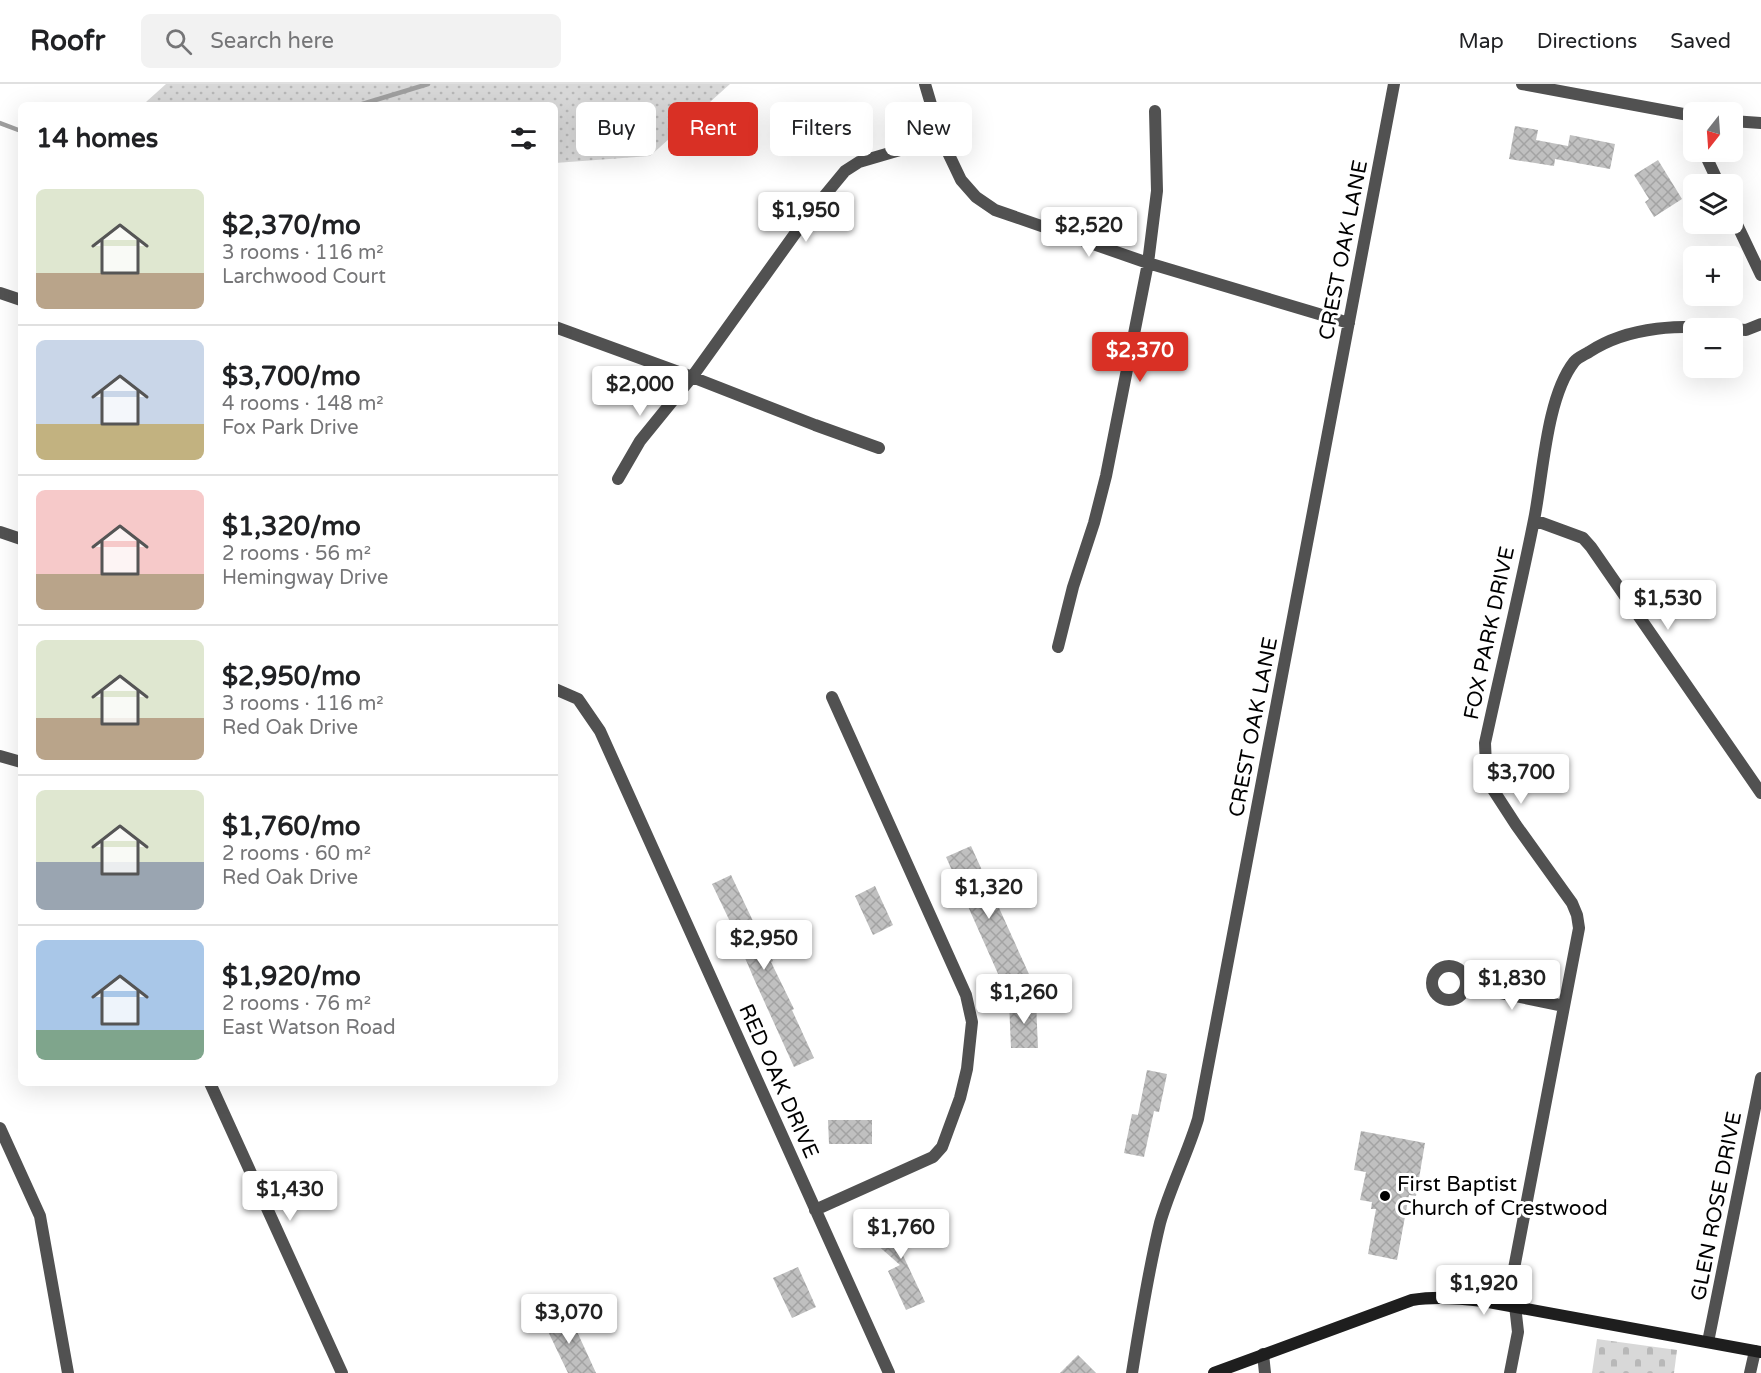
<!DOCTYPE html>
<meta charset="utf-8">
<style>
body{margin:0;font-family:"Varela Round",sans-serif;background:#f2f2f2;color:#202124;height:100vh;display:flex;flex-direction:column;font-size:22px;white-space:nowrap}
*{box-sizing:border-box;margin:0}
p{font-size:20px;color:#757577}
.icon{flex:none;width:33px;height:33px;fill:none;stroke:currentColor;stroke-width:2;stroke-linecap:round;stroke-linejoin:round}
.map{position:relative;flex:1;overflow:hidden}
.details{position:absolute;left:18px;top:18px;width:540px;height:984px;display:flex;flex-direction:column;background:#fff;border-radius:9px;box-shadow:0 6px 24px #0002}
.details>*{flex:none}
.guide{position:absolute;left:576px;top:18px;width:570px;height:54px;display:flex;gap:12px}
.needle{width:39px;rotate:197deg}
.fabs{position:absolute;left:1683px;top:18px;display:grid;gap:12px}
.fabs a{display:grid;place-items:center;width:60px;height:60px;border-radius:9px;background:#fff;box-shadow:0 6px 24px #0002;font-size:30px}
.price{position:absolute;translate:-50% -51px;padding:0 14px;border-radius:6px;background:#fff;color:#222;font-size:20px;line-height:39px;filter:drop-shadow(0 2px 3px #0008)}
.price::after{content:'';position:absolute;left:50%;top:36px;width:18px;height:14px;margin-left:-9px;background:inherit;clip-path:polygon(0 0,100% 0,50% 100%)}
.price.current{background:#d93025;color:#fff}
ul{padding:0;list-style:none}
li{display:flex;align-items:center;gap:18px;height:150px;padding:0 18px}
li+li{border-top:2px solid #e0e0e0}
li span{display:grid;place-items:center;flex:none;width:168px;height:120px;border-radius:9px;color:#555}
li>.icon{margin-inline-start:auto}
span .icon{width:72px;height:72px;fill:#fffc;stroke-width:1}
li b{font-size:26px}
h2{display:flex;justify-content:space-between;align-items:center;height:72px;padding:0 18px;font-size:26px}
.chip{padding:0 21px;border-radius:9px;background:#fff;box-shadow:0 6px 24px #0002;font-size:21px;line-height:54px}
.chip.current{background:#d93025;color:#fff}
header{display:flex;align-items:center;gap:36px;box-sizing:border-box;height:84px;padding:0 30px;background:#fff;border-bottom:2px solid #e0e0e0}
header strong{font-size:28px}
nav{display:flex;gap:33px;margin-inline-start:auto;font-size:21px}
.search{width:420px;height:54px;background:#f2f2f2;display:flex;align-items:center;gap:15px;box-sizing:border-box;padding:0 21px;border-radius:9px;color:#757577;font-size:22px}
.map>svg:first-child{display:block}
.cemetery{fill:url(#cemetery-stones)}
.park{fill:url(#park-dots)}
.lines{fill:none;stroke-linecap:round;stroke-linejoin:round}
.stream{stroke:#9f9f9f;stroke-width:4.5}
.building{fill:url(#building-cross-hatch)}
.street{stroke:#515151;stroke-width:12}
.secondary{stroke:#1e1e1e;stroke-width:12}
.poi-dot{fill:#000;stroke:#fff;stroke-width:2}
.labels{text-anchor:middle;stroke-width:6;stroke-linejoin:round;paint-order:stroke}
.street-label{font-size:21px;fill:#000;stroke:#fff}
.poi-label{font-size:21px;fill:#000;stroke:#fff;text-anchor:start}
</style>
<header>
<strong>Roofr</strong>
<div class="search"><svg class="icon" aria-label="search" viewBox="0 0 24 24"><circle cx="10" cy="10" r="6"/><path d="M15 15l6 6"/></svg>Search here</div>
<nav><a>Map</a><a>Directions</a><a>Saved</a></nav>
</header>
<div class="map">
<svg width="1761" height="1289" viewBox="0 0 1761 1289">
<defs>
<pattern id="cemetery-stones" width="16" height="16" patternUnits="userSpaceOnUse" patternTransform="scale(1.5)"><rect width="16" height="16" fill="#d8d8d8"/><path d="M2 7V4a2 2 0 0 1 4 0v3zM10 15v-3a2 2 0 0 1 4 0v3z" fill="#b8b8b8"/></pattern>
<pattern id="park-dots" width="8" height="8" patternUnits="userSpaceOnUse" patternTransform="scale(1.5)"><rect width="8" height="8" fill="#d8d8d8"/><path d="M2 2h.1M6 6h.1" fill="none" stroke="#b8b8b8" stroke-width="1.8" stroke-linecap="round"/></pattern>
<pattern id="building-cross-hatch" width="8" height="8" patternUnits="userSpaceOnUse" patternTransform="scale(1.5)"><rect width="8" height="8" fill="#c0c0c0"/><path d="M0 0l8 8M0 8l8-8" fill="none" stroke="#a3a3a3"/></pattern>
</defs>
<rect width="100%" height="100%" fill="#fff"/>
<!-- cemetery -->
<path class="cemetery" d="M1597,1255l80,11 -3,23h-82z"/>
<!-- park -->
<path class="park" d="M166,0h564l-80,72 -95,7v-58h-408l-1,-3z"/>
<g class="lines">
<!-- stream -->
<path class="stream" d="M359,21l69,-21
M0,39l21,8"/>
</g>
<!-- building -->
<path class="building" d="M1515,42l23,4 -2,10 32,6 2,-11 45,9 -5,25 -55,-10 -1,7 -45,-7z
M1658,76l24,39 -28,18 -9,-15 4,-3 -15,-24z
M971,762l62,137 -26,11 -61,-137z
M731,791l23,48h2l17,38 -2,1 23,47 -2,1 22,48 -20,9 -40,-88 -20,-47h1l-23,-48z
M875,802l18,39 -20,10 -18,-39z
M1009,918h27l2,46h-27z
M1147,986l20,4 -8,38 -5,-1 -10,46 -20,-4 8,-39 6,1z
M828,1036h44v24h-43z
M1361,1047l64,12 -9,53 -7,-1 -12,65 -29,-6 8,-45h-5l1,-7 -12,-2 6,-28 -12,-2z
M901,1127l17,14 -19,22 26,55 -19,8 -18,-39 12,-6 -25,-22z
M798,1183l18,40 -24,11 -19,-40z
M568,1228l28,61h-28l-24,-50z
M1078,1271l18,18h-36z"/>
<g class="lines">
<!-- street -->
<path class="street" d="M925,0l16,54 20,42 15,17 19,13 153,53 201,60
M1522,0l172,32
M1732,37l29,2
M1704,68l15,32
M1732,130l29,61
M0,209l21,7
M555,243l137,50 123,48 64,23
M1732,245l14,1 15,-6
M618,395l22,-38 52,-64 115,-160 38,-46 14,-9 82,-24
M1534,436l49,18 8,9 170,246
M0,448l21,7
M1058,563l15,-60 21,-64 12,-47 42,-213 9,-72 -2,-80
M555,605l23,10 22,32 289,642
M0,672l21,6
M1432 899a17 17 0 1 1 34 0a17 17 0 1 1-34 0Z
M1466,902l98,20
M210,999l132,290
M0,1044l40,88 28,157
M815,1126l118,-53 9,-10 18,-49 7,-29 5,-47 -6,-27 -134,-298
M1708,1258l53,-264
M1263,1270l2,19
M1132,1289c8,-50 16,-101 28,-150 10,-35 27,-68 38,-104l196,-1035
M1510,1289l8,-41 -6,-53 67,-351 -2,-13 -5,-12 -56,-78 -24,-37 -6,-22 -1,-23c16,-74 34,-148 49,-223 9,-44 12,-122 40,-158 3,-4 10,-7 15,-10 41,-27 93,-27 141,-24
M1750,1289l5,-22"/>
<!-- secondary -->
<path class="secondary" d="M1214,1289l198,-73c24,-4 47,-2 71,1l278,51"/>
</g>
<!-- markers -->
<circle class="poi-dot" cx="1385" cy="1112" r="6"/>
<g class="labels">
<!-- street labels -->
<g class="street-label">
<text transform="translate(1343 166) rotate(-79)" y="7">CREST OAK LANE</text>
<text transform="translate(1489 549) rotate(-78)" y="7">FOX PARK DRIVE</text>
<text transform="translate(1253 643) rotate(-79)" y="7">CREST OAK LANE</text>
<text transform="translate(779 997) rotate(66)" y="7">RED OAK DRIVE</text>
<text transform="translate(1716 1122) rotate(-79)" y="7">GLEN ROSE DRIVE</text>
</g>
<!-- poi labels -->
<g class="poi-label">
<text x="1397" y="1107">First Baptist<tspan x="1397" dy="24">Church of Crestwood</tspan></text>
</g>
</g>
</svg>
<div class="fabs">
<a><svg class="needle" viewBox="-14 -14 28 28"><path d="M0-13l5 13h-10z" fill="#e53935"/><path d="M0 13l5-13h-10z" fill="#757577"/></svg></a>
<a><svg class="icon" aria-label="layers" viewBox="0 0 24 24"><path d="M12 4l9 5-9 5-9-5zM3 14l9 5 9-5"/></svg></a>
<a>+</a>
<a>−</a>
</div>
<b class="price" style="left:806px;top:159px">$1,950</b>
<b class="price" style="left:1089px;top:174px">$2,520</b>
<b class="price current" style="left:1140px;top:299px">$2,370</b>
<b class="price" style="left:640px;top:333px">$2,000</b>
<b class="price" style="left:1668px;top:547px">$1,530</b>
<b class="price" style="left:1521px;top:721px">$3,700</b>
<b class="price" style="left:989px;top:836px">$1,320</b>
<b class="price" style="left:764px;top:887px">$2,950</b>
<b class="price" style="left:1512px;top:927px">$1,830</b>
<b class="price" style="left:1024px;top:941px">$1,260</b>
<b class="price" style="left:290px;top:1138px">$1,430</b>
<b class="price" style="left:901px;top:1176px">$1,760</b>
<b class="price" style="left:1484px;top:1232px">$1,920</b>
<b class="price" style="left:569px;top:1261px">$3,070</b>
<div class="guide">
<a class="chip">Buy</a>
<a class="chip current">Rent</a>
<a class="chip">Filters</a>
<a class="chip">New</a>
</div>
<section class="details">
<h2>14 homes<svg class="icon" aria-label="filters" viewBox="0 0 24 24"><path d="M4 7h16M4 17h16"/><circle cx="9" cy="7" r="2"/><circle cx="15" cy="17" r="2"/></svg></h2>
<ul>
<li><span style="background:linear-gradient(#dfe7d0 70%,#b9a48a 0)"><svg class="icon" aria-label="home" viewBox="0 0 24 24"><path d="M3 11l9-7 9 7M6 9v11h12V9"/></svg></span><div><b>$2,370/mo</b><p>3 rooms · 116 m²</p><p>Larchwood Court</p></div></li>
<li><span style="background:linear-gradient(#c9d6e8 70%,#c2b280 0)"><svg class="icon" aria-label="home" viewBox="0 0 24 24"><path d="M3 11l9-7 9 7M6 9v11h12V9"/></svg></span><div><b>$3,700/mo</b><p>4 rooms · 148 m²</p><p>Fox Park Drive</p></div></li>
<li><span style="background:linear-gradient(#f6c9c9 70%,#b9a48a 0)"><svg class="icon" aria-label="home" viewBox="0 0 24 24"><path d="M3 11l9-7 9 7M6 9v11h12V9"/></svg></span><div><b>$1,320/mo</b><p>2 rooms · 56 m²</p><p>Hemingway Drive</p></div></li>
<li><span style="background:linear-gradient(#dfe7d0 65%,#b9a48a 0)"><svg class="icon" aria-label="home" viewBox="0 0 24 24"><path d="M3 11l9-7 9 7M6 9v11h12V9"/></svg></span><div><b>$2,950/mo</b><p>3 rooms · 116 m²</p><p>Red Oak Drive</p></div></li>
<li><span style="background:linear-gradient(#dfe7d0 60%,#9aa5b1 0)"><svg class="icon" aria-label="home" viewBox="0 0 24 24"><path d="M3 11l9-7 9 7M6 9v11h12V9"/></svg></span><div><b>$1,760/mo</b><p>2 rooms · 60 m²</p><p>Red Oak Drive</p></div></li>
<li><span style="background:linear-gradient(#a9c7e8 75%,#7fa58c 0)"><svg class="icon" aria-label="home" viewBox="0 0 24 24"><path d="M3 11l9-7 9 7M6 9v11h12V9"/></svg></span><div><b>$1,920/mo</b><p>2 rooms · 76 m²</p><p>East Watson Road</p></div></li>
</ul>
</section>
</div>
